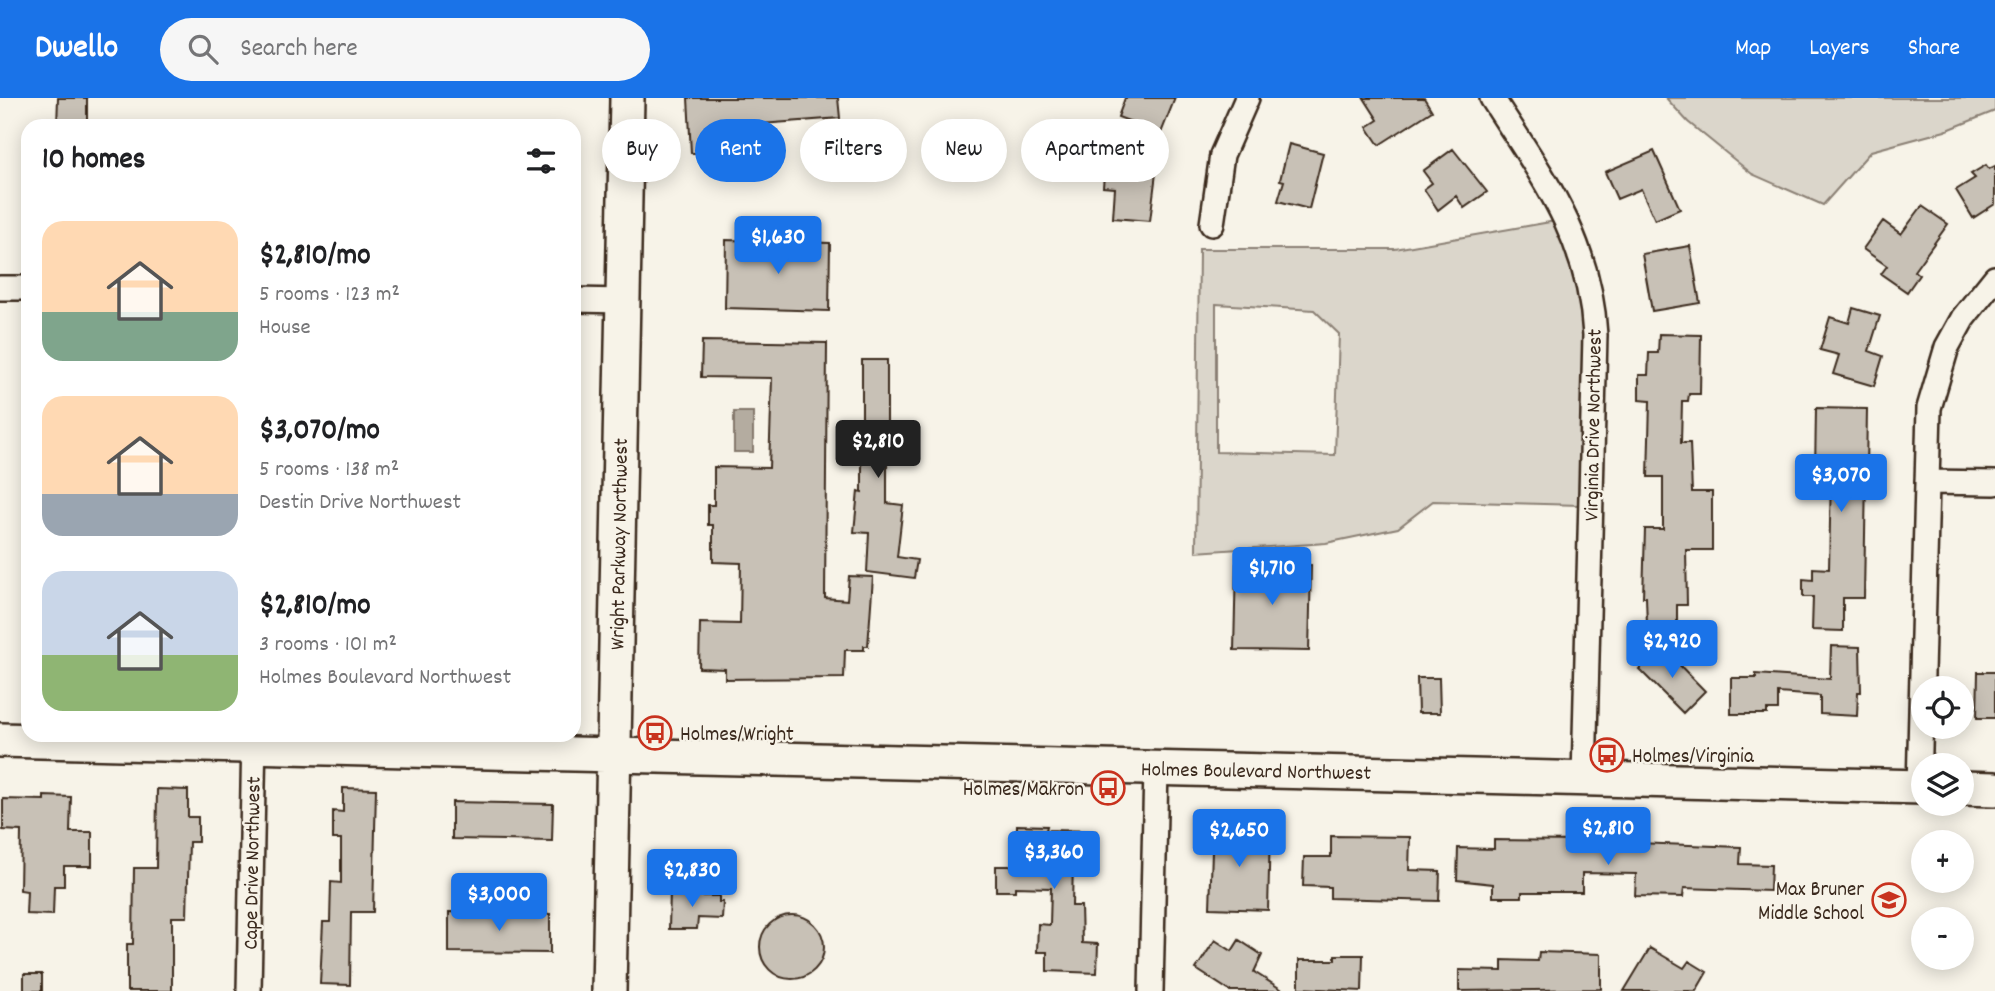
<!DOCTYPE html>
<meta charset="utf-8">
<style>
body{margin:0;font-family:Dekko,sans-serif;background:#f6f6f6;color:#202124;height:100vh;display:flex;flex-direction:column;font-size:26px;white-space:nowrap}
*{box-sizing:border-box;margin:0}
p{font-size:23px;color:#757577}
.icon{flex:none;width:38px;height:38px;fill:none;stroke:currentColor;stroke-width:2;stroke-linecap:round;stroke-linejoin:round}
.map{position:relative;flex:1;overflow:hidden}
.panel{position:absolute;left:21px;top:21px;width:560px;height:623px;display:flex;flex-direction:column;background:#fff;border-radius:21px;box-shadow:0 4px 18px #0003}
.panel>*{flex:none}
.guide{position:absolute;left:602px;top:21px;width:665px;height:63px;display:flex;gap:14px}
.controls{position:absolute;left:1911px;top:578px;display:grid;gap:14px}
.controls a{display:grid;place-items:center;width:63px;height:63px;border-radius:50%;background:#fff;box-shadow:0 4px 18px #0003;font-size:35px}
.price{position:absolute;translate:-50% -60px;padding:0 16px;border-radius:7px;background:#1a73e8;color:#fff;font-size:23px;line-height:46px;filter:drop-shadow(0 2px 4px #0008)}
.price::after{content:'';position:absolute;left:50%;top:42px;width:21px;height:16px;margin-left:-10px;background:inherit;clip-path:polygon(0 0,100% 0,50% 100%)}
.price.selected{background:#222;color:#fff}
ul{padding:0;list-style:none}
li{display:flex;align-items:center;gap:21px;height:175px;padding:0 21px}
li span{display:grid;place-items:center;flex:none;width:196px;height:140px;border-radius:21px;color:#555}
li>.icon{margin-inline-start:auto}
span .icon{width:84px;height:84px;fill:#fffc;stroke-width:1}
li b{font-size:30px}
h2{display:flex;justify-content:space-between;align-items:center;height:84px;padding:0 21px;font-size:30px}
.tag{padding:0 24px;border-radius:32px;background:#fff;box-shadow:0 4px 18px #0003;font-size:24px;line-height:63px}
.tag.selected{background:#1a73e8;color:#fff}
header{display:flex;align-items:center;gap:42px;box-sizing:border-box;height:98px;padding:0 35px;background:#1a73e8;color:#fff}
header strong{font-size:33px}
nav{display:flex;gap:38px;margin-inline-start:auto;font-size:24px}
.search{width:490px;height:63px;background:#f6f6f6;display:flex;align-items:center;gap:18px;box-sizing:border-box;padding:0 24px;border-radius:38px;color:#757577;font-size:26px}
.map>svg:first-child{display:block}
.green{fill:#dbd6cb;stroke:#8b8074;stroke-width:2;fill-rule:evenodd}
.water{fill:#b4aca0;stroke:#84786c;stroke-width:2}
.building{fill:#c8c1b6;stroke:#3b2a1e;stroke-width:2}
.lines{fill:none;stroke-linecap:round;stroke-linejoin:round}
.street-casing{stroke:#3b2a1e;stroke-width:28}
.secondary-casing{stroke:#3b2a1e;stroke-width:38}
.street{stroke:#f7f3e8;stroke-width:23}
.secondary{stroke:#f7f3e8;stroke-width:33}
.labels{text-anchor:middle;stroke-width:5;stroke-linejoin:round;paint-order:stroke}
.street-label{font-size:21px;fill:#3b2a1e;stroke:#f7f3e8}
.poi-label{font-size:21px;fill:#3b2a1e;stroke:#f7f3e8;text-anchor:start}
</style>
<header>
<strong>Dwello</strong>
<div class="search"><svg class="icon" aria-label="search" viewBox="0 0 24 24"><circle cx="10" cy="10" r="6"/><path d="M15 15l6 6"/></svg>Search here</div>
<nav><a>Map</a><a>Layers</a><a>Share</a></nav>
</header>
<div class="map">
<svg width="1995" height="893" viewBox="0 0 1995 893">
<rect width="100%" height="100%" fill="#f7f3e8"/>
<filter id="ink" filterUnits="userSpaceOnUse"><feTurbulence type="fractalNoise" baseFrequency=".0143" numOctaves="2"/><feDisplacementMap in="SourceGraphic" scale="14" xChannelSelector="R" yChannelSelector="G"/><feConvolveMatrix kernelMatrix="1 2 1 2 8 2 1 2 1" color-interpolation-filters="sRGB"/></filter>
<g filter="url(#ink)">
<!-- green -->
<path class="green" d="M1666,0h329v13l-50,20 -74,20 -48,54 -71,-31 -64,-52z
M1556,123l24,68 4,46 -4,170 -147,-4 -35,27 -72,15 -130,9 3,-303h196zM1216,206l98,6 25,24 -4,121 -119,-3z"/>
<!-- water -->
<path class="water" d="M734,314h19v40h-19z"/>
<!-- building -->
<path class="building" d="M58,0h29v28h-30z
M688,0h150l2,20 -94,7v19h-27v9h-28z
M1125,0h50l-14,35 -43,-16z
M1364,0h60l8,13 -53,34 -12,-18 11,-7z
M1289,46l34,9 -14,56 -31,-8 6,-20 -4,-1z
M1453,51l34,43 -23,16 -8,-12 -18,14 -14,-21 8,-6 -9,-12z
M1654,53l26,58 -25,11 -14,-31 -24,10 -12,-27z
M1105,64l52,3 -7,56 -37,-3 2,-30 -12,-1z
M1986,67l3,4 6,-3v38l-22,14 -17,-28 19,-12 -4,-4z
M1922,108l26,18 -34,47 5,4 -12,17 -26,-18 6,-8 -24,-17 20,-28 18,13z
M726,142l104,3 -1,68 -104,-3z
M1690,148l10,57 -48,8 -10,-57z
M1853,210l27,8 -11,35 14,5 -9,30 -41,-12 6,-19 -19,-5 10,-33 19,6z
M1659,236l42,1 -1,59h-11l-1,7h-6l-1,42h9l2,49h20v58h-26l1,55h-10v19l-30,1 -1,-28h-3l2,-68h18v-52h-15l2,-76 -11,-1v-25h9l1,-22h9z
M702,243l125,2 -2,255 22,2 2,-24 24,1 -5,69h-4v4h-19l-1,28 -119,1v-10l-26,-1 1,-45 40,1 1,-61 -28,-1v-37h-5v-20h6v-38l55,1 3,-90 -71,-1z
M862,262h25v143l16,2 -6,52 20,3 -3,18 -47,-6 2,-39 -15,-1 4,-41 4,1z
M1816,310l51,1 -3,189h-21v33l-31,-1 1,-33h-10v-18l10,1v-12l16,1 2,-95 -16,-1z
M1236,466l75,1 -2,86 -75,-1z
M1831,548l29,1 1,45h-3l-1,24 -37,-2v-18l-42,-3v17h-11v4h-36v-36h25v-4l74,5z
M1662,549l43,44 -22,22 -44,-44z
M1978,574h17v46h-18z
M1417,580h22l1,35h-22z
M343,690l33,1 -3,123h-22l-1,73 -30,-1 3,-62h7l1,-40 10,1v-44h-8v-28l10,1z
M157,691l31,1v27h10v25h-9l-2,75h-15v74h-45v-47h6l1,-76h22z
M44,698l27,1 -1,35h22v34h-28v20h-10l-1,29 -27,-1 1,-23 -7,-1 1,-59 -18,-1v-31l41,1z
M452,704l101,2 -1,37 -100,-2z
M1017,727l30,1 -1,4 50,1 -1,30h-22l-1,45h9l1,37 16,1 -1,29 -50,-2v-19h-10l1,-28 12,1 1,-37 -36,-1v4h-19v-25h20z
M1207,731l63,1 -2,80 -58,-2 2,-57h-6z
M1331,738l79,1 -1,33 31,1 -1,30 -109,-3v-11l-27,-1 1,-29h27z
M1494,742l87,1v4l56,1v-3l104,4 -1,17 31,1 -1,26 -86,-3 -1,9 -48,-1 1,-22 -54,-1v19h-60v5h-29v-13l-36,-4 1,-32 36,1z
M670,792l28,1v5h21v6h4l-1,17 -24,-1 -1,11h-28z
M449,814l101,2v39l-101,-1z
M760 849a32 32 0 1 1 64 0a32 32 0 1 1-64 0Z
M1215,842l17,11 7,-11 23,15 -8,17 30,19h-54l-34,-22z
M1650,850l34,20 5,-7 18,11 -11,19h-72z
M1539,854l62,2v35l-142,2v-21l43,1v-11l36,1z
M1335,857h28l-1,36 -63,-3v-28h36z
M24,876h18v17h-18z"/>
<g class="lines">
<defs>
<path id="street" d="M1492,0c50,78 98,140 103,237l-11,443
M1212,126l10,-69 25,-57
M0,190h28
M574,202l49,1
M1927,384l68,1
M1919,689l10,-379 18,-61 16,-29 32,-40
M249,893l5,-256
M1151,893l5,-223"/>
<path id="secondary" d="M0,642l1923,47
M1962,690l33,1
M609,893l18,-893"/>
</defs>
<!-- street casing -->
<use href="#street" class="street-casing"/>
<!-- secondary casing -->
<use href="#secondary" class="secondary-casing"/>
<!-- street -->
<use href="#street" class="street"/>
<!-- secondary -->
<use href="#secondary" class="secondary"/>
</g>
</g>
<!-- icons -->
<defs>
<symbol id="bus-ring" viewBox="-11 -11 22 22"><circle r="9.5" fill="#f7f3e8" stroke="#c8321e" stroke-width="1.5"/><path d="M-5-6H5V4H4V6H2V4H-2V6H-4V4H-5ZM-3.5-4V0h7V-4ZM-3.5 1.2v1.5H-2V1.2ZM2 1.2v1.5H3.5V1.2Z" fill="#c8321e"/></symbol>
<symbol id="school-ring" viewBox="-11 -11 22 22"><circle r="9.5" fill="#f7f3e8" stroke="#c8321e" stroke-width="1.5"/><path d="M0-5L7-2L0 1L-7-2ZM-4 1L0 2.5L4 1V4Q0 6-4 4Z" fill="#c8321e"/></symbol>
</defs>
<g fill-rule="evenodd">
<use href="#bus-ring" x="636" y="616" width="38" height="38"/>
<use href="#bus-ring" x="1588" y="638" width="38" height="38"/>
<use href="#bus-ring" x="1089" y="671" width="38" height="38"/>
<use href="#school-ring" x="1870" y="783" width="38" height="38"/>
</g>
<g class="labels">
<!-- street labels -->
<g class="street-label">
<text transform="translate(1592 327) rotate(-89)" y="7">Virginia Drive Northwest</text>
<text transform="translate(618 446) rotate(-89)" y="7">Wright Parkway Northwest</text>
<text transform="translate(1256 672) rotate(1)" y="7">Holmes Boulevard Northwest</text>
<text transform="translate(251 765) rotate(-89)" y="7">Cape Drive Northwest</text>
</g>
<!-- poi labels -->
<g class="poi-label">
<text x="680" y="642">Holmes/Wright</text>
<text x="1632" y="664">Holmes/Virginia</text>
<text x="1084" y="697" text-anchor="end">Holmes/Makron</text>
<text x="1864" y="797" text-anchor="end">Max Bruner<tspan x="1864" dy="24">Middle School</tspan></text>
</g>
</g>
</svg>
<div class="controls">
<a><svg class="icon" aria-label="locate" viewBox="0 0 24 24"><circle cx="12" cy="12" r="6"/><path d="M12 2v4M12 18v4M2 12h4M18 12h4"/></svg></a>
<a><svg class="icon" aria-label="layers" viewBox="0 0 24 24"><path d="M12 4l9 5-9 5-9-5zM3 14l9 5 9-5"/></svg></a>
<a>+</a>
<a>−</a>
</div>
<b class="price" style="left:778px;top:178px">$1,630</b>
<b class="price selected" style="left:878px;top:382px">$2,810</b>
<b class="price" style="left:1841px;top:416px">$3,070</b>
<b class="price" style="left:1272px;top:509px">$1,710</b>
<b class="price" style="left:1672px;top:582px">$2,920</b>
<b class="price" style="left:1608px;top:769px">$2,810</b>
<b class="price" style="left:1239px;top:771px">$2,650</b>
<b class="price" style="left:1054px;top:793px">$3,360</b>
<b class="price" style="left:692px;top:811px">$2,830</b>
<b class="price" style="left:499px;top:835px">$3,000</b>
<div class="guide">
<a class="tag">Buy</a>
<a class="tag selected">Rent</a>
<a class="tag">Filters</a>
<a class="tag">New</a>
<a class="tag">Apartment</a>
</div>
<section class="panel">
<h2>10 homes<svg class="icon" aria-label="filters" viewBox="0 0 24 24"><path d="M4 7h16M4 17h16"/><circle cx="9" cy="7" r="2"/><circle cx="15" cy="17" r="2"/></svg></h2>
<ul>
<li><span style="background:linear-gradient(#ffd9b3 65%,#7fa58c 0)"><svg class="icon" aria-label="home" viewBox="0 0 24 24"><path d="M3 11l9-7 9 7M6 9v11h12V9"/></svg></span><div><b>$2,810/mo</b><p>5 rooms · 123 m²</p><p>House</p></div></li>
<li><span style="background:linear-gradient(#ffd9b3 70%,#9aa5b1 0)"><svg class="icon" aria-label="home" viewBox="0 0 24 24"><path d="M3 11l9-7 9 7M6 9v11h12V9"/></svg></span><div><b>$3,070/mo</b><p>5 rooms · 138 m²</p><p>Destin Drive Northwest</p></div></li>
<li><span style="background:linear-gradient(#c9d6e8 60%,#8fb573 0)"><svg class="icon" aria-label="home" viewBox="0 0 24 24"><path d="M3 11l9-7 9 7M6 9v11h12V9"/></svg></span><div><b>$2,810/mo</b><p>3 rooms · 101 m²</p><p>Holmes Boulevard Northwest</p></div></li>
</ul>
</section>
</div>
